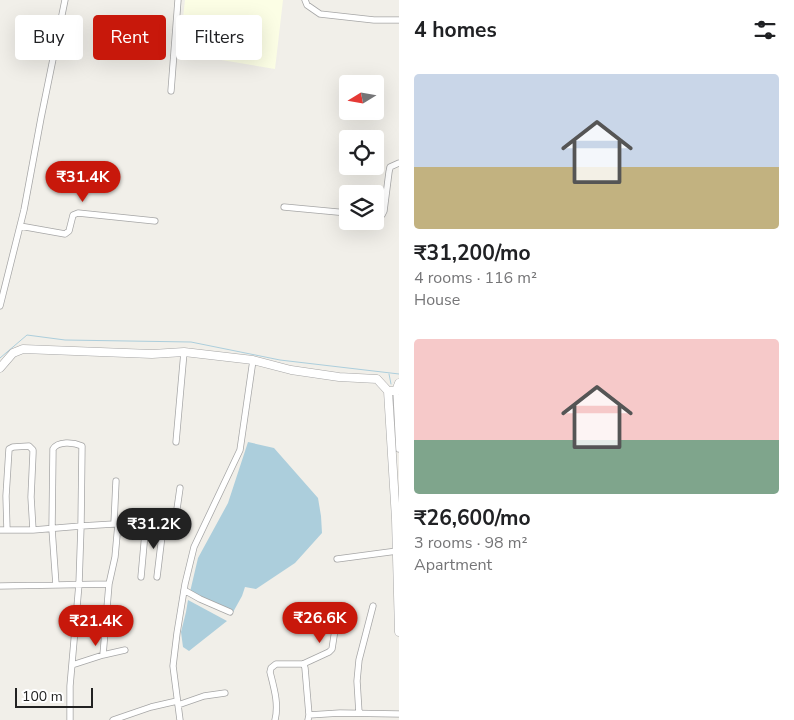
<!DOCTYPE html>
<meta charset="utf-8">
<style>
body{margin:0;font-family:"Nunito Sans",sans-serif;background:#f6f6f6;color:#202124;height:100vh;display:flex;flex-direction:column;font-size:19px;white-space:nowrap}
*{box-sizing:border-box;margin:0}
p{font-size:16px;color:#757577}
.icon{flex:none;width:28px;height:28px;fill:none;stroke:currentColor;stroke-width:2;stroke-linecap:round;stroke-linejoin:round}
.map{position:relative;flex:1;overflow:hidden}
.details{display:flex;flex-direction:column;background:#fff;width:395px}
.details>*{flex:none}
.top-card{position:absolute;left:15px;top:15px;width:309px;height:45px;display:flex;gap:10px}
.needle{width:32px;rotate:259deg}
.buttons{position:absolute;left:339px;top:75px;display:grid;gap:10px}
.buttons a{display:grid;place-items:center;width:45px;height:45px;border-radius:5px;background:#fff;box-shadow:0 5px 20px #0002;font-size:25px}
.scale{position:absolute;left:15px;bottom:12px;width:78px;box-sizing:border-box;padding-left:5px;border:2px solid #222;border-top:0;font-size:14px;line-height:18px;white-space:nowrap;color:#222;-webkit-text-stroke:4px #fff;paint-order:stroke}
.price{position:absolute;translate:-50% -42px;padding:0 11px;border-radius:18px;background:#c8180b;color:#fff;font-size:16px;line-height:32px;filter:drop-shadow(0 1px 2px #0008)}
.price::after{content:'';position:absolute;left:50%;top:30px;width:15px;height:11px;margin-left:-8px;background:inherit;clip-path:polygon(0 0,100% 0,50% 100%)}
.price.selected{background:#222;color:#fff}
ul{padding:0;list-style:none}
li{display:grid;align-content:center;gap:10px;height:265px;padding:0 15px}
li span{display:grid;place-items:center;height:155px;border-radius:5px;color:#555}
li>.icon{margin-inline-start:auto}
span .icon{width:90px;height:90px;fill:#fffc;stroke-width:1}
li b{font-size:21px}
h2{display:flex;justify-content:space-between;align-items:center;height:60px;padding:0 15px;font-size:21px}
.chip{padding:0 18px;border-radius:5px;background:#fff;box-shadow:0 5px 20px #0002;font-size:18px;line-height:45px}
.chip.selected{background:#c8180b;color:#fff}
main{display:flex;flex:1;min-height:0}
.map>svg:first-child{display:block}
.education{fill:#fcfee5}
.water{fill:#accedc}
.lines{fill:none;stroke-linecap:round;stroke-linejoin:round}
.stream{stroke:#accedc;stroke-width:1}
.minor-casing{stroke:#a6a6a6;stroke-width:7}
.tertiary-casing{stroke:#a6a6a6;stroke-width:9}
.minor{stroke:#fff;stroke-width:5.5}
.tertiary{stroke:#fff;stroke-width:8}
</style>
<main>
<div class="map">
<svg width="399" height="720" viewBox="0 0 399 720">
<rect width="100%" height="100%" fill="#f1efe9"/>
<!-- education -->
<path class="education" d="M185,0h98l-8,69 -96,-16z"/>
<!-- water -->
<path class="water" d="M248,442l26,6 44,50 3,18 1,17 -27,30 -39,26 -11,-2 -3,9 -10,18 -42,-22 8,-34 30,-55z
M188,600l39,21 -38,30 -6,-4 -2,-15 5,-20z"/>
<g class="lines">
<!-- stream -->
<path class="stream" d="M0,358l27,-23 38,5 126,2 89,18 119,14
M389,374l2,10"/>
<defs>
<path id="minor" d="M305,0l2,5 13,9 54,6h25
M171,91l7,-91
M284,207l64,6
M375,216l7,-1 2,-4 5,-39 1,-5 9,-4
M20,226l45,8 4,-3 4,-16 5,-2 77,8
M0,306l24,-96 17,-92 24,-118
M396,391l3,58
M176,442l8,-90
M114,524l2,-43
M0,530h33l48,-4 33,-2 58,-5 4,-3 4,-28
M7,530l-1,-34 3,-47 4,-2 16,-1 4,4v3l-2,44 2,33
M337,559l60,-8
M141,577l5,-55
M157,577l7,-58
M56,585l-4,-56 1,-80c5,-8 20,-7 29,-3l-1,80 -2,58 -9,102v34
M0,586l109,-2
M184,590l16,9 30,13
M103,655l6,-71 6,-27 3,-33
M303,664l26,-12 3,-3 4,-26
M72,665l31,-10 22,-5
M178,705l26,-9 21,-3
M359,713l-2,-32 2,-21 14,-54
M309,715l31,-2 59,1
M113,720l38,-13 26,-6
M180,720l-7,-54 4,-33 8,-49 9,-37 46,-97 13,-90
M275,720c4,-16 -1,-32 -5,-48l1,-4 5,-4h26l2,1 1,3 4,47 -1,5"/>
<path id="tertiary" d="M0,368l13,-15 10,-4 129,5 32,-2 69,8 38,10 48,7 38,2 11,12h8l3,-8
M388,391l8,128 3,113"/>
</defs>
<!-- minor casing -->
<use href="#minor" class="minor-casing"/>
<!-- tertiary casing -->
<use href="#tertiary" class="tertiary-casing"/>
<!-- minor -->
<use href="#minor" class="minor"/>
<!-- tertiary -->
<use href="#tertiary" class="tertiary"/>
</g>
</svg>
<div class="buttons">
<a><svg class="needle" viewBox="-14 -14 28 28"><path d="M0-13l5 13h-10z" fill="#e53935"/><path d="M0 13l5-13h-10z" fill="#757577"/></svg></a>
<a><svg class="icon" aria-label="locate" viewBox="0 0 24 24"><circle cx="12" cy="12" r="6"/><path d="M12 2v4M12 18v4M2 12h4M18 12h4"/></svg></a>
<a><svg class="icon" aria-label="layers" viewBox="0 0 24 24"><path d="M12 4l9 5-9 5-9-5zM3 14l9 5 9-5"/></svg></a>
</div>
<div class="scale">100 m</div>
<b class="price" style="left:83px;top:203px">₹31.4K</b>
<b class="price selected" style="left:154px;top:550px">₹31.2K</b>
<b class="price" style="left:320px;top:644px">₹26.6K</b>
<b class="price" style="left:96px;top:647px">₹21.4K</b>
<div class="top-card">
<a class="chip">Buy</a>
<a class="chip selected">Rent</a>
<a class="chip">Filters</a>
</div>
</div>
<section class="details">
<h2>4 homes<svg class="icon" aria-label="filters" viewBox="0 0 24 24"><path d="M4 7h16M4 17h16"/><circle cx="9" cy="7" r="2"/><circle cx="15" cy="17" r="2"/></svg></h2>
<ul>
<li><span style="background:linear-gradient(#c9d6e8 60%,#c2b280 0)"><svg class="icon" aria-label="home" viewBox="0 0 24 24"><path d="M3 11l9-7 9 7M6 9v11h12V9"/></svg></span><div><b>₹31,200/mo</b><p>4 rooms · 116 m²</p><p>House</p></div></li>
<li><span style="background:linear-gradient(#f6c9c9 65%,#7fa58c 0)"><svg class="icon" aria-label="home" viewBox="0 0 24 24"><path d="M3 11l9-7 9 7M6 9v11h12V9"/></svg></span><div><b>₹26,600/mo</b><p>3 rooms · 98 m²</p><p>Apartment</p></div></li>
</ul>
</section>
</main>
